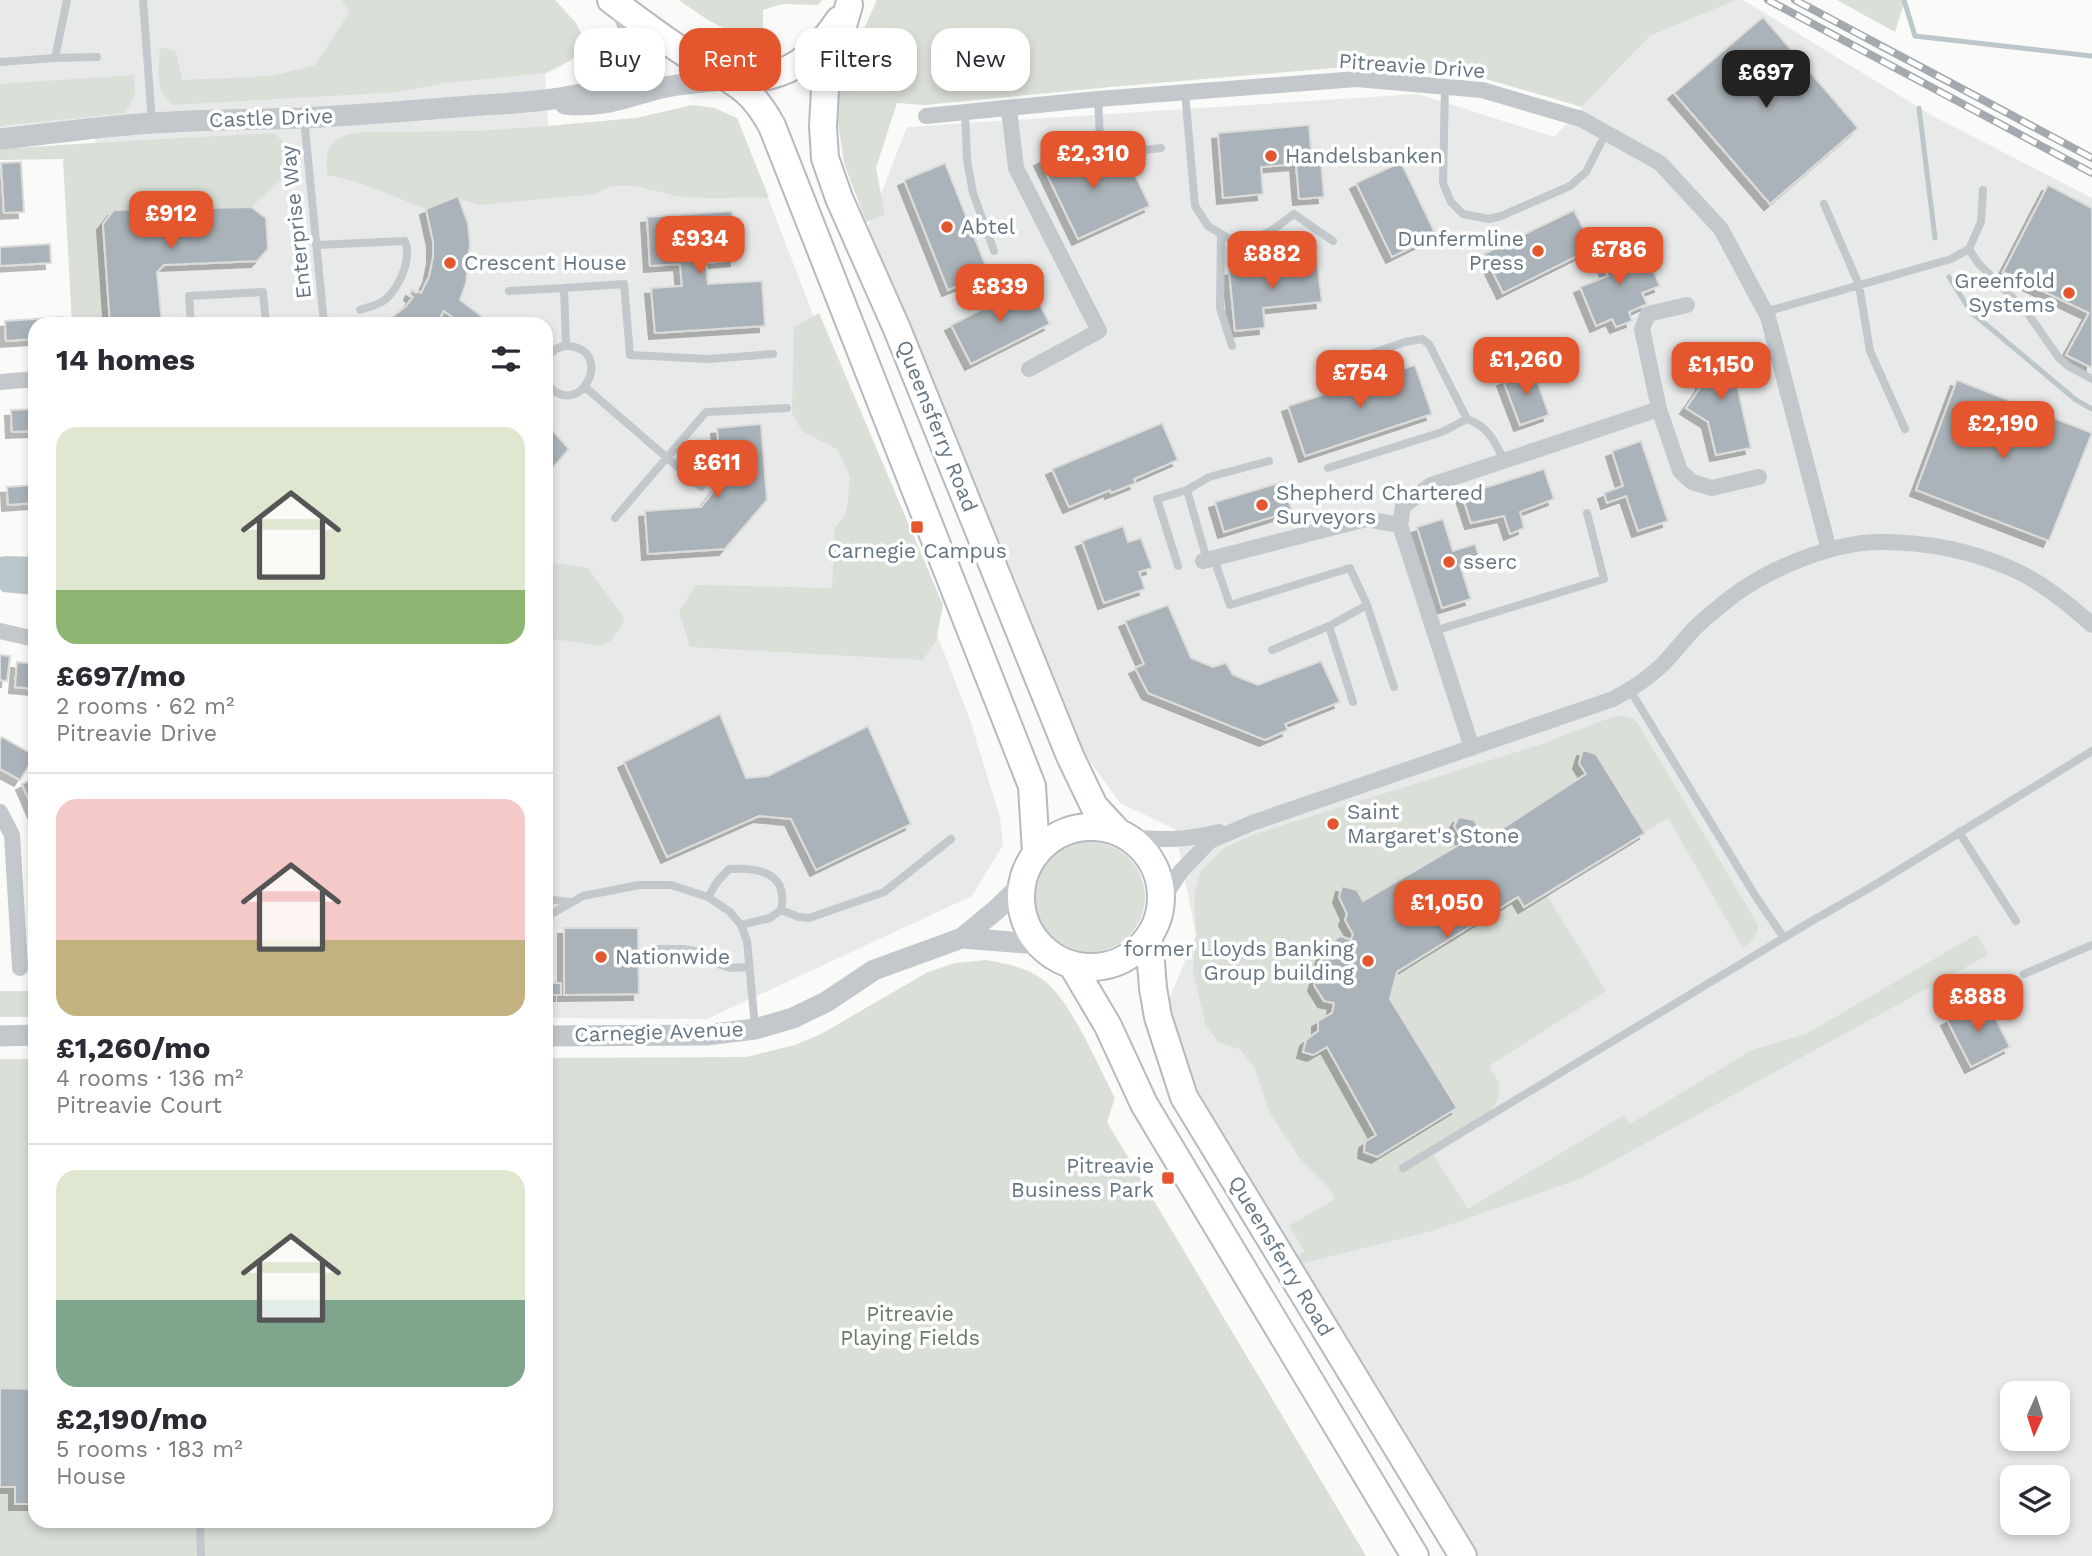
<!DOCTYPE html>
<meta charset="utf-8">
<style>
body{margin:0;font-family:"Work Sans",sans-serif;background:#f2f2f3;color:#2b2b33;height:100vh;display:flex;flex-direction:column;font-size:26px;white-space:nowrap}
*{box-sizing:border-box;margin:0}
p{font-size:23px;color:#7c7c81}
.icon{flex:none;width:38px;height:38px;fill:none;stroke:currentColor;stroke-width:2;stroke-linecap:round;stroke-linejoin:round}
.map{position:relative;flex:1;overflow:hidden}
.drawer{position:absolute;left:28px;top:317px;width:525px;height:1211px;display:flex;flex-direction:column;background:#fff;border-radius:21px;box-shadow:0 4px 10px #0003}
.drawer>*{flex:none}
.guide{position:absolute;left:574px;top:28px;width:665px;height:63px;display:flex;gap:14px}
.needle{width:46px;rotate:183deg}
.buttons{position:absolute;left:2000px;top:1381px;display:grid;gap:14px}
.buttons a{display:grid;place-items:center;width:70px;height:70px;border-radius:14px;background:#fff;box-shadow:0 4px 10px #0003;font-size:35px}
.price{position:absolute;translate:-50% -60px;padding:0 16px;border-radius:14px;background:#e4572e;color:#fff;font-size:23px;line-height:46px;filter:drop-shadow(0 2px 4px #0008)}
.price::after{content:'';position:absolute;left:50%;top:42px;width:21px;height:16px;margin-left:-10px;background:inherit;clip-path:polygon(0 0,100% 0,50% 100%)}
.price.selected{background:#222;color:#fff}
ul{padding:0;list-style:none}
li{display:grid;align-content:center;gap:14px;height:371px;padding:0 28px}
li+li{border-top:2px solid #e1e1e2}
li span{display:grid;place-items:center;height:217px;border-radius:21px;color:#555}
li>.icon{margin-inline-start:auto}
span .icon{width:126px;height:126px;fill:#fffc;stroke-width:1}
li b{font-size:30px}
h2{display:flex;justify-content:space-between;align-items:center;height:84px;padding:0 28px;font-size:30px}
.tag{padding:0 24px;border-radius:21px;background:#fff;box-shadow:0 4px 10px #0003;font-size:24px;line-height:63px}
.tag.selected{background:#e4572e;color:#fff}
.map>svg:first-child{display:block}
.built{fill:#e8e9e9;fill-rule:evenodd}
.green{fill:#dadfd7}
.water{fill:#bbc7cb}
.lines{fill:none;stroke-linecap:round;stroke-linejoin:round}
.stream{stroke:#bbc7cb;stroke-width:5}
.building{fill:#aab3b9;stroke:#dcdcda;stroke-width:2;filter:url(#shadow)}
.primary-casing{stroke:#b5babe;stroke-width:30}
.service{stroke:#c3c8cc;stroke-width:8}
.minor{stroke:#c3c8cc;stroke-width:16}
.tertiary{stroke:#c3c8cc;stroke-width:21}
.primary{stroke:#fff;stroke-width:26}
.rail-casing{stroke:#a2aab0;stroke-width:8}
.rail{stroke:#fff;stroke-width:5;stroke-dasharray:16;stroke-linecap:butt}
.poi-dot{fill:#e4572e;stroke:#fff;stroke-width:2.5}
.labels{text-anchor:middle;stroke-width:7;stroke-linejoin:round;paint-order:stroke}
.street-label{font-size:21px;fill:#657683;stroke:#fff}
.poi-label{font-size:21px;fill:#657683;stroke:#fff;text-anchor:start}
.park-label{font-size:21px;fill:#687a64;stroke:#fff}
</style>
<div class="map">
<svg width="2092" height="1556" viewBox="0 0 2092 1556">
<defs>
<filter id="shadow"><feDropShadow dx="-6" dy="6" stdDeviation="0" flood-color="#0004"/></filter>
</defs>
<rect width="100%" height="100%" fill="#fafaf8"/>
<!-- built -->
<path class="built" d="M0,0h530l52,35v12l-3,6 -17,13 -17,8 3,52 89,-8 55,-13 22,3 23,10 232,599 31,100 3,28 -31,51 -265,123 -161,-1v-694h-439l-13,-203 -94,10z
M1736,0h7l190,116 159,82v1358h-628l-280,-459 -19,-88 31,-74 -21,-106 -55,-26 -71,-99 -188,-459 46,-118 511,-33 136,43 96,-101zM2012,1393h46v45h-46zM2012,1477h46v45h-46z"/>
<!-- green -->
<path class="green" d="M342,0h213l21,23 6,12v12l-11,13 -26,13 -101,10 -44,9 -227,13c-20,-16 -14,-34 -13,-58l16,4 6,29 90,-4 43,-11 34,-52z
M679,0h143l-4,5 -36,-1 -19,6v25c-42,-3 -51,-12 -84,-35z
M877,0h859l-86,36 -68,71 -96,-28 -128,-13 -248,21 -185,18 -28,-2 -21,65 9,47 -19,7 -22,-59 -8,-55 9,-38z
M1837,0h68l-10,32z
M134,75l1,21 -10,17 -125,13v-42z
M692,105l22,3 23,10 32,80c-27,-1 -55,1 -83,-1 -28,-2 -64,-22 -90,-3l-116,11 -20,-6 -3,-3 -31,13c-32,-12 -67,-29 -99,-34 -2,-30 4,-38 34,-43l116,-1 71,-5 89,-8z
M274,133l14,13 2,26 -39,35 -138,3 -10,14 7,100h-38l-9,-165 -63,1v-11l108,-7z
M819,313l124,292 -7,36 -13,19 -233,-13 -11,-36 17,-26 136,3 3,-60 8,-10 4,-10 3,-31 -12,-27 -36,-19 -10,-18 2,-86z
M546,562l42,6 37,51 -14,22 -10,5 -55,-8z
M1622,716l8,1 7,5 121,203c-1,12 -7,17 -15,23l-75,-130 -122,76 60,97 -117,75c3,6 9,13 10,20 4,31 -45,52 -68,65l37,58 156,-94 6,9 122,-74 54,-16 171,-100 11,21 -406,223 -150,53 -144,36 -4,-6 21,-9 -16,-26 46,-27 -5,-10 -29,-29 -31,-47 -16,-47 -15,-17 -21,-7 -12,-16 -13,-54 3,-37 -2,-41 7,-24 23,-22 31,-14 287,-90 70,-27z
M1035 897a55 55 0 1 1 110 0a55 55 0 1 1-110 0Z
M986,960c20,4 40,7 56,19 28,19 56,87 73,119l-8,24 259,434h-1366v-497h35v462h511v-463l200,-1 49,-12 26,-11 107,-62 27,-9z
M0,991h35v26h-35z"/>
<!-- water -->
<path class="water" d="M6,556l29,1v38l-32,-3 -3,-3v-32z"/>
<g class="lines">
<!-- stream -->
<path class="stream" d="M1904,0l11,36 177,20
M1919,108l16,130
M1949,277l22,35 105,88 16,9"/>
</g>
<!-- building -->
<path class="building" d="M1763,17l95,111 -88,76 -96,-111z
M1309,125l2,24 9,-1 4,49 -25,2 -3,-35 -35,3 2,27 -40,4 -5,-65z
M1078,142l17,35 34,-15 21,44 -72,33 -38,-79z
M21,162l3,50 -20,1 -3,-50z
M1401,162l35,73 -44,22 -36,-74z
M945,163l44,111 -41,16 -44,-110z
M2048,185l44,23v160l-26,-13 23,-42 -86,-41z
M458,196l10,28 2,19 -4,40 -6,17 28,21 -2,3h-34l3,-5 -11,-8 -8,13h-57l11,-5 16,-13 7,-9 -3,-3 2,-4 4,3 2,-2 3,2 8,-16 4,-19v-17l-7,-32z
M251,207l15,11 2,31 -11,12 -93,4 -7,7 5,52h-52l-7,-100 11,-14z
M1574,210l19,38 -90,45 -19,-39z
M732,211l4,49 -30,3 2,21 54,-3 3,45 -110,7 -4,-45 31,-2 -2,-22 -30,2 -3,-49z
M1627,242l11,28 13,-5 9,21 -18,7 5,11 -18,8 3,9 -16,6 -4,-8 -16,7 -16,-39 28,-11 -9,-22z
M50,244l1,19 -51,3v-19z
M1317,261l5,41 -59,6 2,20 -30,3 -6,-61z
M1030,285l20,39 -79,40 -20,-39z
M63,317l1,7h-29v15l-29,2 -1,-20z
M1729,348l22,100 -35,7 -8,-33 -22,-14 16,-23 -5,-31z
M1415,365l17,49 -127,42 -17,-50z
M1533,369l16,46 -29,10 -17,-45z
M1957,380l135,53 -43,108 -133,-51z
M35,409v22l-23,1 -1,-22z
M1162,423l16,37 -44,19 2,4 -25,10 -1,-3 -41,17 -17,-38z
M761,424l6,76 -42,49 -77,5 -3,-43 56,-4 21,-26 -5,-53z
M546,427l8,5 15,17 -23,27z
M1641,441l27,80 -30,10 -12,-35 -19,7 -3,-10 19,-7 -11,-35z
M1544,469l10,30 -34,13 4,16 -14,6 -6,-18 -33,7 -9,-28z
M1282,482l10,29 -68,21 -9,-30z
M35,485v18l-27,2 -1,-18z
M1443,519l10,32 22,-7 5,15 -20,6 11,34 -29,9 -25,-81z
M1123,526l5,16 13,-4 11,30 -13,4 6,17 -41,14 -22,-62z
M1168,605l23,53 22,9 13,-4 7,12 25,10 63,-24 19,41 -55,22 3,6 -23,10 -117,-47 -13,-25 9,-4 -19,-43z
M0,655l10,1 -3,25 -7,-1z
M17,662l18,2v25l-20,-2z
M720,714l26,64 22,-2 100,-50 43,98 -95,46 -25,-51 -32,-3 -92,41 -43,-95z
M2,737l33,19 -15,24 -20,-11v-29z
M1583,750l13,4 49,79 -121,74 -6,-10 -121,75 -7,27 67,109 -80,49 -13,-5 1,-10 11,-7 -49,-88 -14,8 -10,-3 3,-12 12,-9v-10l14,-8 2,-10 -10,-2 -10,-16 10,-36 16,-13 11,4 2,-6 -8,-14 2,-6 -8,-17 3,-11 15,4 6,11 101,-59 -10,-16 5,-9 15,3 12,19 100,-65 -7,-11z
M35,778v36l-13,-30z
M564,928h74l1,66 -75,1z
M546,983h15v12h-15z
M1986,1000l24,47 -39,20 -24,-47z
M0,1388l35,1v115h-20v-17h-15z"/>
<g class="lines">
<defs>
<path id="primary" d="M611,0c26,19 53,40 80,57 39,24 58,26 81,69l260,660 4,67
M849,5l-24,84 -2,37 2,32 14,40 58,131 173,427 24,50 24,26
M735,81c52,-4 75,-18 104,-61
M1021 897a70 70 0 1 1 140 0a70 70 0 1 1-140 0Z
M1149,938l4,50 5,29 26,80 279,459
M1072,965l36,61 36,78 271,452"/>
</defs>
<!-- primary casing -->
<use href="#primary" class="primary-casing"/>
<!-- service -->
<path class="service" d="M143,0l9,123
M55,58l42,-1
M0,62l55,-4 12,-58
M1445,86l-2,97 8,19 12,12 26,5 12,-3 69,-30 16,-14 20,-39
M1185,92l10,114 13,20 20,12 22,2 21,-9 23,-17 39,27
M1098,99l2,39 5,10 13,5 43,-5
M965,113l2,47 6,33 21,58
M304,118l20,206
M1824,204l35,81 11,66 35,78
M1221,234l-1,74 12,38
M316,245l89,-4c7,17 -5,45 -19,58 -7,6 -17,8 -26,11
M1969,249l9,14 48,48 33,47 9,8 24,13
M509,291l55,-3
M1765,312l186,-53 18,-10 12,-27 2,-32
M191,324l-2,-28 74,-4 3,32
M566,345l-2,-57 60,-4 6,71 78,4 65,-5
M546,358c6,-8 13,-13 23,-12 47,5 10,78 -23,37
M1332,367l73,-25 17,-3 7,5 38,75
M585,387l116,100
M1328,468l114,-36 25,-13c21,7 28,23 37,41
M1187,490l22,-13 60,-16
M615,518l91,-106 81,-4
M1214,559l16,46 120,-37 17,37 -38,21 -57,24
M1178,566l-21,-67 30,-9 20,70
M1367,605l27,82
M1329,626l24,76
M1434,631l170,-52 -17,-66
M1630,690l126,207 28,41
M1959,832l57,89
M708,897l9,-15 12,-13c30,-2 60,4 52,41
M546,899l24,3
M546,917l37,-21 56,-11h32l37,12 22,15 11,13 6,16 8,85
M741,925l29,-7 11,-8 18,7 10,1 75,-26 67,-53
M658,949h25l16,3 15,11 17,5 18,-1
M2024,974l68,-29
M1403,1168l407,-246 63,-36 219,-135
M200,1521l1,35"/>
<!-- minor -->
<path class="minor" d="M1009,109l7,59 83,163 -70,38
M926,116l172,-17 259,-20 125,11 99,29 79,44 61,66 47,88 61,233
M1687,305l-39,9 -6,15 17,80 21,62 12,11 20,6 47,-11
M0,382l35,-3
M1203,561l163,-42 34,6
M0,631l35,8
M1472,748l-72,-223 3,-19 28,-21 228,-76
M0,812l12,23 8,133
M1126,837c37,3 57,4 93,-5
M1162,900l19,-29 29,-30 42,-18 361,-124c17,-9 34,-20 48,-33 13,-13 23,-27 36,-40 9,-9 21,-18 32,-27 38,-30 103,-57 152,-57 44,0 88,8 129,26 31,13 58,35 82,57"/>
<!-- tertiary -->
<path class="tertiary" d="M565,104c39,4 60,-7 96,-16 23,-5 48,-6 72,-9
M0,139c51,-5 102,-13 153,-16 50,-4 99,-3 149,-5 60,-3 120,-8 180,-13 34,-2 109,-5 134,-26 24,-20 16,-50 3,-73
M962,938l76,6
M0,1036l35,-1
M546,1036l160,-1 49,-6 38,-11 33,-16 48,-32 88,-32 34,-28 25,-24"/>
<!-- primary -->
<use href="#primary" class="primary"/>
<defs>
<path id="rail" d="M1768,0l324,173
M1795,0l297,158"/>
</defs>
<!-- rail casing -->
<use href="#rail" class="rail-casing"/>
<!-- rail -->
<use href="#rail" class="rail"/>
</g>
<!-- markers -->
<g class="poi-dot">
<circle cx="1271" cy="156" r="7"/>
<circle cx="947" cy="227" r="7"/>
<circle cx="1538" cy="251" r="7"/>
<circle cx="450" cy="263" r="7"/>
<circle cx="2069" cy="293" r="7"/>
<circle cx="1262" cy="505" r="7"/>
<rect x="910" y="520" width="14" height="14" rx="3.5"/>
<circle cx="1449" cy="562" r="7"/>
<circle cx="1333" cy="824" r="7"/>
<circle cx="601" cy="957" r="7"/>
<circle cx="1368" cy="961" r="7"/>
<rect x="1161" y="1171" width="14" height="14" rx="3.5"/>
</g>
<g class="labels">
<!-- street labels -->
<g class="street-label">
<text transform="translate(1412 66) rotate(4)" y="7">Pitreavie Drive</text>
<text transform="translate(271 118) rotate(-2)" y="7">Castle Drive</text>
<text transform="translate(296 222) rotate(-96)" y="7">Enterprise Way</text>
<text transform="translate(937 426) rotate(68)" y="7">Queensferry Road</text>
<text transform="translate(659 1032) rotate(-2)" y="7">Carnegie Avenue</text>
<text transform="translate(1281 1256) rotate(59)" y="7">Queensferry Road</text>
</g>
<!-- poi labels -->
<g class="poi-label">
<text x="1285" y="163">Handelsbanken</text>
<text x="961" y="234">Abtel</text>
<text x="1524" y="246" text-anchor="end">Dunfermline<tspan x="1524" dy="24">Press</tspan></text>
<text x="464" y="270">Crescent House</text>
<text x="2055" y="288" text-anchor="end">Greenfold<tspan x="2055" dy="24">Systems</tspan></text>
<text x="1276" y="500">Shepherd Chartered<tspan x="1276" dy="24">Surveyors</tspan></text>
<text x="917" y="558" text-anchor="middle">Carnegie Campus</text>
<text x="1463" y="569">sserc</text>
<text x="1347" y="819">Saint<tspan x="1347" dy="24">Margaret's Stone</tspan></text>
<text x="1354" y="956" text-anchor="end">former Lloyds Banking<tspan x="1354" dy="24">Group building</tspan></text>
<text x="615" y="964">Nationwide</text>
<text x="1154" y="1173" text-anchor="end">Pitreavie<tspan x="1154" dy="24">Business Park</tspan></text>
</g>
<!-- park labels -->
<g class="park-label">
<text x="910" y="1321">Pitreavie<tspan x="910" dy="24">Playing Fields</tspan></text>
</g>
</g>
</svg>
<div class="buttons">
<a><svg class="needle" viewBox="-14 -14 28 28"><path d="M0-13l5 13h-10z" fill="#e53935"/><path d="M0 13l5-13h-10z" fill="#7c7c81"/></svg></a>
<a><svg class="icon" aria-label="layers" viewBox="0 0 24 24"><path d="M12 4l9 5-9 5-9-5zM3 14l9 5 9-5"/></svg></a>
</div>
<b class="price selected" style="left:1766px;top:110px">£697</b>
<b class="price" style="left:1093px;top:191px">£2,310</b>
<b class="price" style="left:171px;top:251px">£912</b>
<b class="price" style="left:700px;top:276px">£934</b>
<b class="price" style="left:1619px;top:287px">£786</b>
<b class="price" style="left:1272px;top:291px">£882</b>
<b class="price" style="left:1000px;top:324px">£839</b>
<b class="price" style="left:1526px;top:397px">£1,260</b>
<b class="price" style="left:1721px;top:402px">£1,150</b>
<b class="price" style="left:1360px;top:410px">£754</b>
<b class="price" style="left:2003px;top:461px">£2,190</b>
<b class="price" style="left:717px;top:500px">£611</b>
<b class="price" style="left:1447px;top:940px">£1,050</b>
<b class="price" style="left:1978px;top:1034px">£888</b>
<div class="guide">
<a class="tag">Buy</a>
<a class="tag selected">Rent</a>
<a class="tag">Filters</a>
<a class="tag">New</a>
</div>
<section class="drawer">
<h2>14 homes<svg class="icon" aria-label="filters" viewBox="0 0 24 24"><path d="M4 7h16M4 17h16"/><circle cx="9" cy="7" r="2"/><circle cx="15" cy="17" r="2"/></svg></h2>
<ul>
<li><span style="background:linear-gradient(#dfe7d0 75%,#8fb573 0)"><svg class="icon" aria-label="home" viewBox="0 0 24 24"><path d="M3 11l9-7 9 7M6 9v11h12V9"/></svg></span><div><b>£697/mo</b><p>2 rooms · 62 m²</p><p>Pitreavie Drive</p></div></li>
<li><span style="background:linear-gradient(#f6c9c9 65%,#c2b280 0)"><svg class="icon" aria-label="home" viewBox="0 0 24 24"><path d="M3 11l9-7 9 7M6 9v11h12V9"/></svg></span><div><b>£1,260/mo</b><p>4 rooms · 136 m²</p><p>Pitreavie Court</p></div></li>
<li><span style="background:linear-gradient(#dfe7d0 60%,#7fa58c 0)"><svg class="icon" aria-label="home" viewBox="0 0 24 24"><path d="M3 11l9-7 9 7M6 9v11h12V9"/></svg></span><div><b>£2,190/mo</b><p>5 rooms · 183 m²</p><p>House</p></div></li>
</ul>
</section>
</div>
